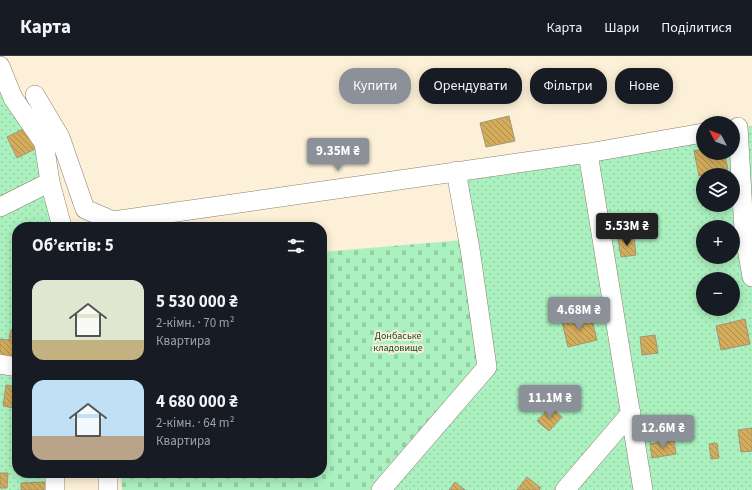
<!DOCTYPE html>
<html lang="uk">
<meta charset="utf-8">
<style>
body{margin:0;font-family:"Source Sans 3",sans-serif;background:#20242c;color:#f1f3f6;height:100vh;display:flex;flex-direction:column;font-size:15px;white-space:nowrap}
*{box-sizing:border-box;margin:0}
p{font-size:13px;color:#9ea1a6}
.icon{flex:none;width:22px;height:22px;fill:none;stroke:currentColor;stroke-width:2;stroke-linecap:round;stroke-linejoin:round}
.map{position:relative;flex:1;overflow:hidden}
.panel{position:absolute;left:12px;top:166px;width:315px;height:256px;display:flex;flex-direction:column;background:#171b24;border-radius:16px;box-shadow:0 2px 10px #0003}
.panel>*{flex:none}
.guide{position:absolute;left:339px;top:12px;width:353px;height:36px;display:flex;gap:8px}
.needle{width:26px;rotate:311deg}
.tools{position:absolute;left:696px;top:60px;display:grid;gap:8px}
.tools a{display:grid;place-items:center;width:44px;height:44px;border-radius:50%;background:#171b24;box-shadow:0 2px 10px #0003;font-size:20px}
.price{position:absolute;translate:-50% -34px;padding:0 9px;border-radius:4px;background:#8c9099;color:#fff;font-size:13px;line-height:26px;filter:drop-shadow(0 1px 2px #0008)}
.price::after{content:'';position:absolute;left:50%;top:24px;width:12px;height:9px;margin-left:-6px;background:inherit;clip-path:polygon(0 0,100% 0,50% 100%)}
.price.active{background:#222;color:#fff}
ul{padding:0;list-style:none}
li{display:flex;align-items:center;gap:12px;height:100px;padding:0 20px}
li span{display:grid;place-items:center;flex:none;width:112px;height:80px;border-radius:12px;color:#555}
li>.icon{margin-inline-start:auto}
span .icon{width:48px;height:48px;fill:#fffc;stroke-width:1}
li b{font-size:17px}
h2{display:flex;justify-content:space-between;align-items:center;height:48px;padding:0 20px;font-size:17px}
.chip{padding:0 14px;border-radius:16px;background:#171b24;box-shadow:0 2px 10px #0003;font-size:14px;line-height:36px}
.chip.active{background:#8c9099;color:#fff}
header{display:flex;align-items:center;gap:24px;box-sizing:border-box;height:56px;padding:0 20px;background:#171b24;border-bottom:1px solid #363941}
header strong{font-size:19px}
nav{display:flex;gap:22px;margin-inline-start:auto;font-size:14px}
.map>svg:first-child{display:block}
.cemetery{fill:url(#cemetery-stones)}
.garden{fill:url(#garden-dots);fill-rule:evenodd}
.building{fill:url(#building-back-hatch);stroke:#a0957f}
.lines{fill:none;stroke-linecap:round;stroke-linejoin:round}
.minor-casing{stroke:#8b806b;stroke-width:20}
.minor{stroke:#fff;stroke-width:19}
.labels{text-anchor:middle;stroke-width:3.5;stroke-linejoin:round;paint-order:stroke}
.park-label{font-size:10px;fill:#0f4a27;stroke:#fcf0d8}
</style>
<header>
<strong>Карта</strong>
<nav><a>Карта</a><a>Шари</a><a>Поділитися</a></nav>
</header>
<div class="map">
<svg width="752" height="434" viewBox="0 0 752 434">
<defs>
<pattern id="cemetery-stones" width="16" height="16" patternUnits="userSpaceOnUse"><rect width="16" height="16" fill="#abf1bf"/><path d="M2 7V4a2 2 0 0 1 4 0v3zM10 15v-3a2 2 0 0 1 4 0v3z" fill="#93cfa4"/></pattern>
<pattern id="garden-dots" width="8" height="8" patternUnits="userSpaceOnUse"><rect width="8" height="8" fill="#abf1bf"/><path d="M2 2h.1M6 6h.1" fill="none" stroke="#93cfa4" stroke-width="1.8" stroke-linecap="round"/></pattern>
<pattern id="building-back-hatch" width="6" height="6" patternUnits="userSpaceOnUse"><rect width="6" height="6" fill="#d3ad5c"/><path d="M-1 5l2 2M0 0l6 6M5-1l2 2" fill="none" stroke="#ac8d4c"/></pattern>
</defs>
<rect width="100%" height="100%" fill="#fcf0d8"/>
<!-- cemetery -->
<path class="cemetery" d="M463,184l16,128 -108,122h-249l-1,-17h201v-221z"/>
<!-- garden -->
<path class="garden" d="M0,10l44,77 18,84h-45v246h38v17h-55z
M752,70v364h-370l105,-123 -31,-196 247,-38v20h30l5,-26zM703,119h30v30h-30zM703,171h30v30h-30zM703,223h30v30h-30z"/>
<!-- building -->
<path class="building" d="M509,60l6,25 -29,6 -6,-24z
M29,70l10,21 -22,11 -10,-21z
M703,93v4h21l4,16 -29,7 -5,-25z
M634,181l2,18 -15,2 -3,-18z
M591,260l6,24 -29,7 -6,-25z
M745,263l5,25 -29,6 -5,-24z
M17,264v21l-8,-1 1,-7z
M655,279l3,18 -16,2 -2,-18z
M0,283l17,2v20l-17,-2z
M6,329l11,2 -2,21 -12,-2z
M550,351l12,10 -13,14 -12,-10z
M752,372v23l-11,1 -3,-22z
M674,384l2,14 -24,4 -2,-14z
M717,387l2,15 -8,1 -2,-15z
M0,417h8l-1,15h-7z
M527,421l14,11 -2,2h-22z
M46,426v8h-25v-7z
M455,426l10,8h-16z"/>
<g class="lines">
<defs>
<path id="minor" d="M0,10l13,32 31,45 6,39 12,45
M35,39l25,42 25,72 28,12 475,-68 115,-20
M738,71l6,103 8,47
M588,97l55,337
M0,151l50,-25
M0,308l17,3
M55,417v17
M108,417v17
M381,434l106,-123 -17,-118 -14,-78
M565,434l66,-77"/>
</defs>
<!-- minor casing -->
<use href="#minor" class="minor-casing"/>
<!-- minor -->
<use href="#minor" class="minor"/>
</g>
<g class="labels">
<!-- park labels -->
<g class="park-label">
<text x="398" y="283">Донбаське<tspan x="398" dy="12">кладовище</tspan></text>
</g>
</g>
</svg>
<div class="tools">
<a><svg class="needle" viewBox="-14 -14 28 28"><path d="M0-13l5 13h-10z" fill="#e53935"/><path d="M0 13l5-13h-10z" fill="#9ea1a6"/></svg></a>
<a><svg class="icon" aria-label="layers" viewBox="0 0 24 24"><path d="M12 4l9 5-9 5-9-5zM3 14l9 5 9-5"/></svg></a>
<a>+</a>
<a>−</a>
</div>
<b class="price" style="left:338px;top:116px">9.35M ₴</b>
<b class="price active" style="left:627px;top:191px">5.53M ₴</b>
<b class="price" style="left:579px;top:275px">4.68M ₴</b>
<b class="price" style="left:550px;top:363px">11.1M ₴</b>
<b class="price" style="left:663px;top:393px">12.6M ₴</b>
<div class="guide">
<a class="chip active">Купити</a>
<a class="chip">Орендувати</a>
<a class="chip">Фільтри</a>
<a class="chip">Нове</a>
</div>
<section class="panel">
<h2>Об’єктів: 5<svg class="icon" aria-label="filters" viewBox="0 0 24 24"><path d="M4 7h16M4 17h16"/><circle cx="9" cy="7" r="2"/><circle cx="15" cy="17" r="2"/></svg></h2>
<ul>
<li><span style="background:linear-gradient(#dfe7d0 75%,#c2b280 0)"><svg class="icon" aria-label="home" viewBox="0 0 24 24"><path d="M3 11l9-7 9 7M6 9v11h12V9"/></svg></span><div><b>5 530 000 ₴</b><p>2-кімн. · 70 m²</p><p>Квартира</p></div></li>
<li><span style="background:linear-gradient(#bfe0f5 70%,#b9a48a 0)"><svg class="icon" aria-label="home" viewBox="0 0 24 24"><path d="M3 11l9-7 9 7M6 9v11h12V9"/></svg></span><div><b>4 680 000 ₴</b><p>2-кімн. · 64 m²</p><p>Квартира</p></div></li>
</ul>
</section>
</div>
